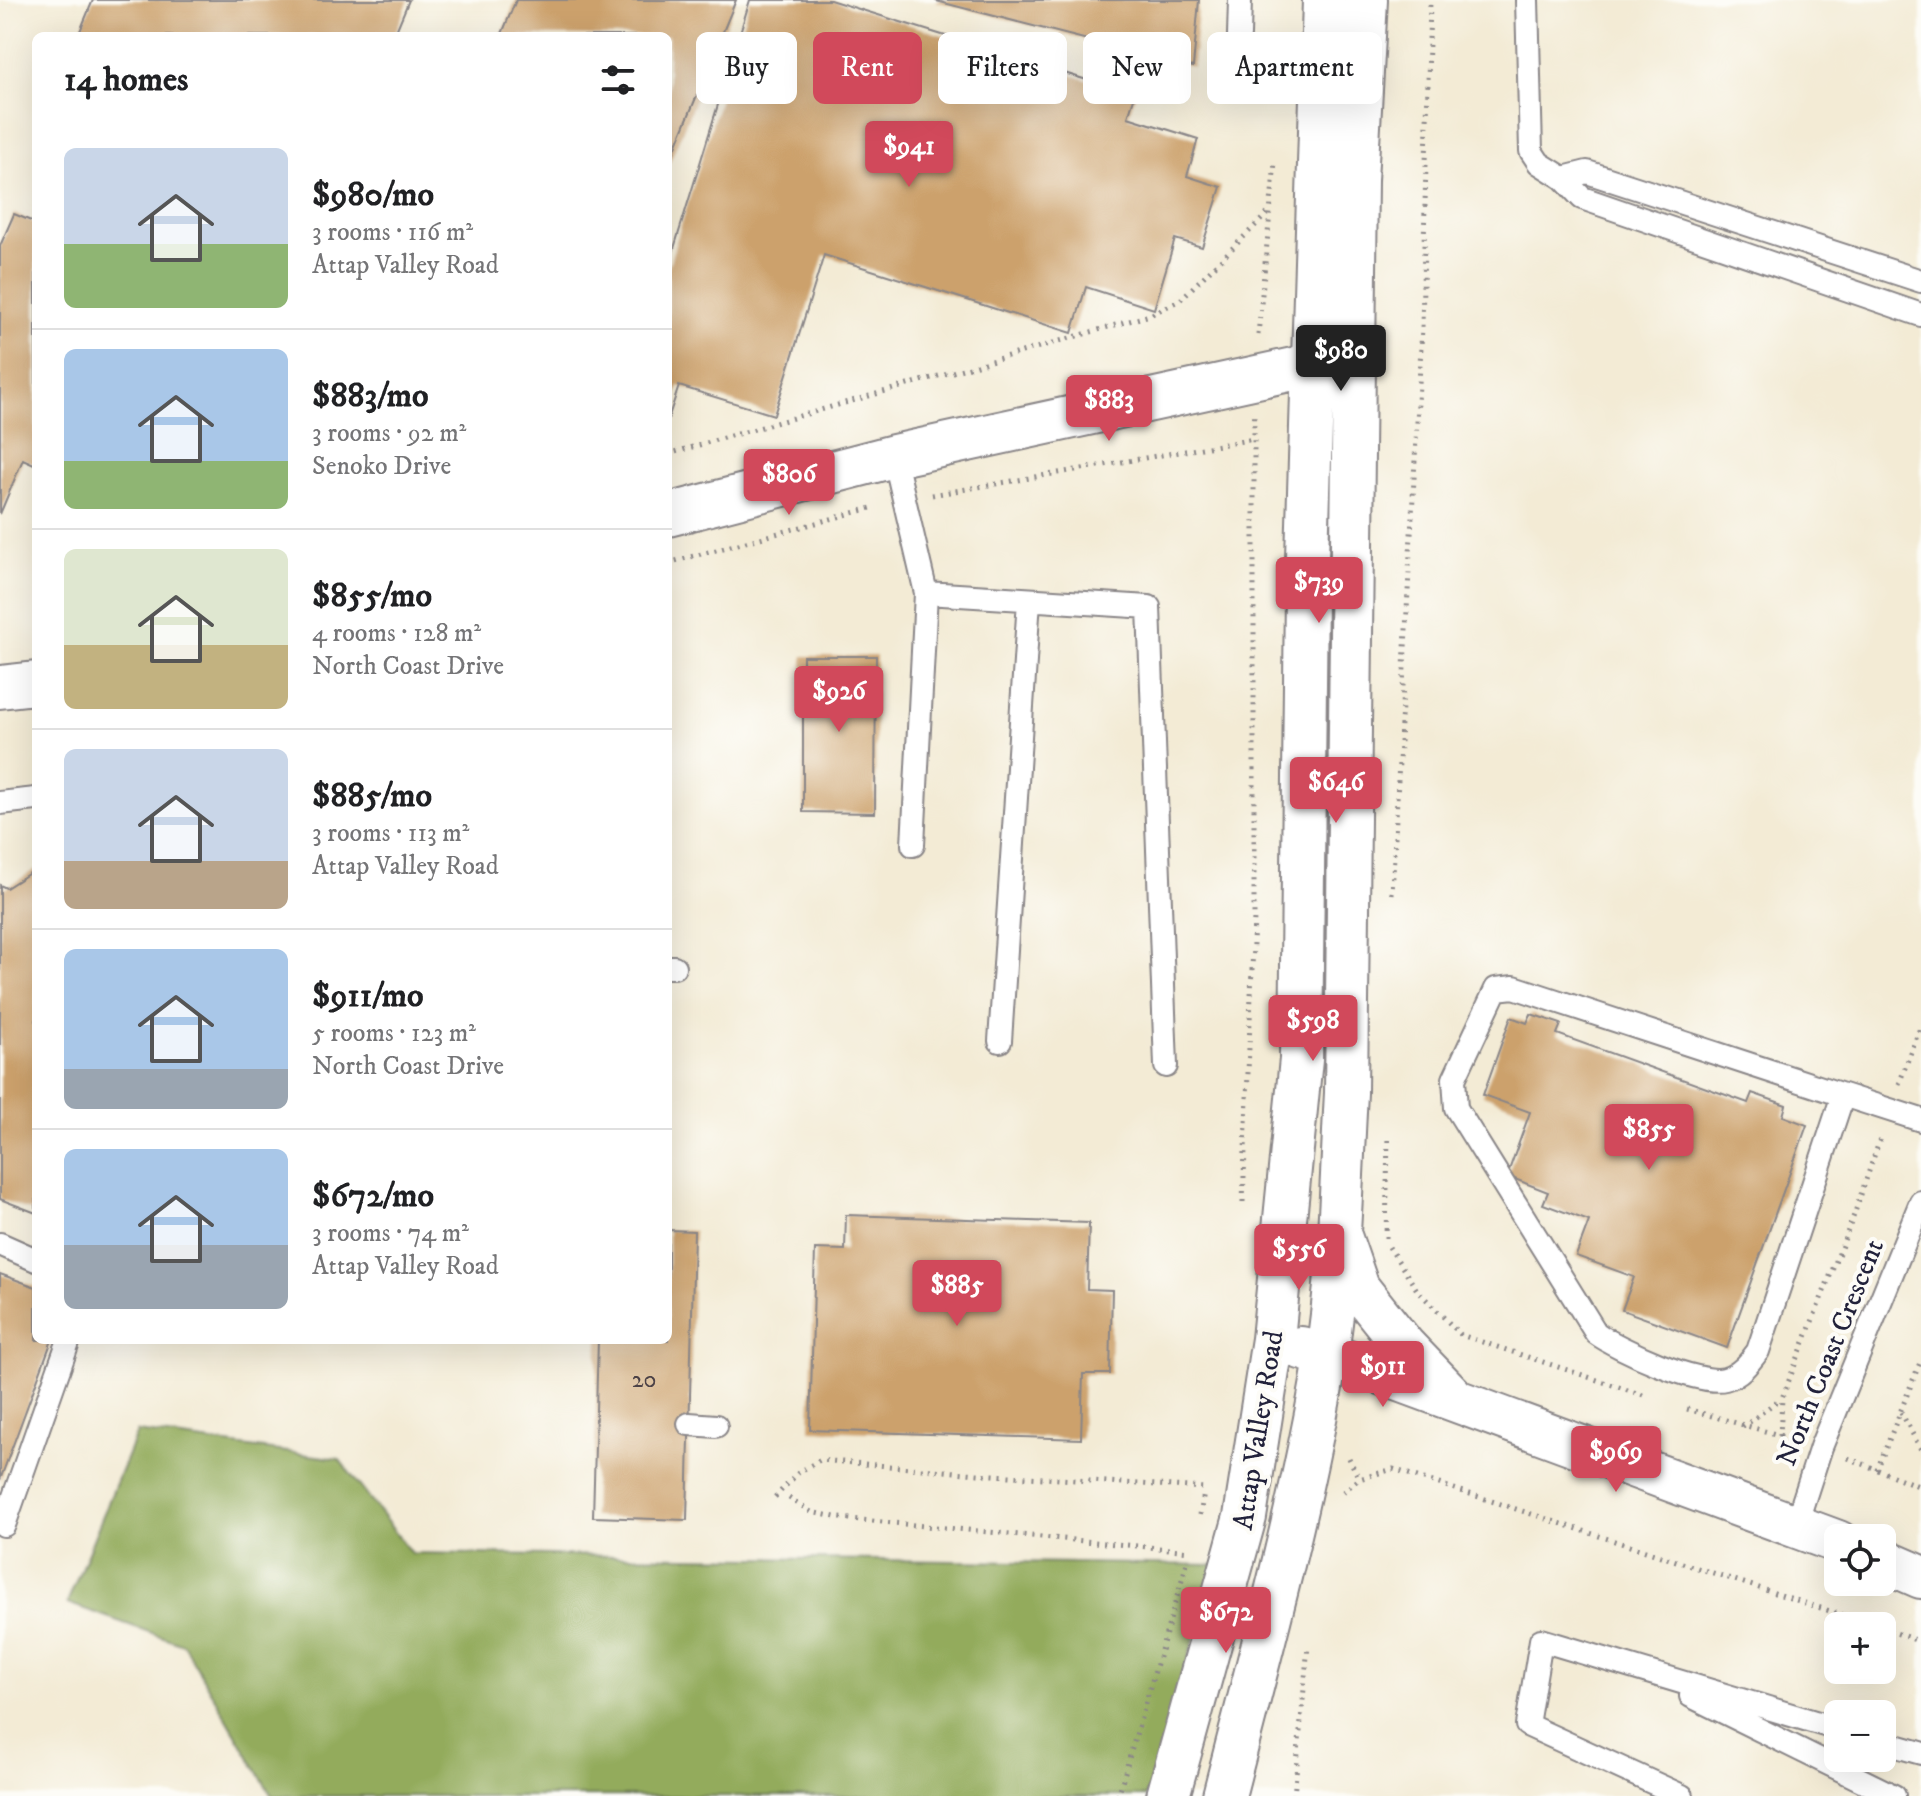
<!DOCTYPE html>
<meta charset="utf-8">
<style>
body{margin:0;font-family:"IM FELL DW Pica",serif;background:#f2f2f2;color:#202124;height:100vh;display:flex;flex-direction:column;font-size:30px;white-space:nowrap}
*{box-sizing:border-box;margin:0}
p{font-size:26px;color:#757577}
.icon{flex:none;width:44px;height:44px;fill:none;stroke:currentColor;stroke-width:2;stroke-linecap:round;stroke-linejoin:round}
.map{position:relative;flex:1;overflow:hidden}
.panel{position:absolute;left:32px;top:32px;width:640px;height:1312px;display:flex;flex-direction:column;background:#fff;border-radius:12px;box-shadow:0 8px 32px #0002}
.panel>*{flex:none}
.hud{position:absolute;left:696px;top:32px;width:760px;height:72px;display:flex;gap:16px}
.controls{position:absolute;left:1824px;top:1524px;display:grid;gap:16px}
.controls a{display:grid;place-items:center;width:72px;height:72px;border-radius:12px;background:#fff;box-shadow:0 8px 32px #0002;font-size:40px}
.price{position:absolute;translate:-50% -68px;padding:0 18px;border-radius:8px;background:#d1495b;color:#fff;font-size:26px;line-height:52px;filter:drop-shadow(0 2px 4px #0008)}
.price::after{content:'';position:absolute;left:50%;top:48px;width:24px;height:18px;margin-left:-12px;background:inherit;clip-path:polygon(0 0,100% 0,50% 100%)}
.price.current{background:#222;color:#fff}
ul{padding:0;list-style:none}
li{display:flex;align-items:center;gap:24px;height:200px;padding:0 32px}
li+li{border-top:2px solid #e0e0e0}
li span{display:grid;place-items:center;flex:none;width:224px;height:160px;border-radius:12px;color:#555}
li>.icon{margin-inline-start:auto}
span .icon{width:96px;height:96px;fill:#fffc;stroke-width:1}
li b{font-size:34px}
h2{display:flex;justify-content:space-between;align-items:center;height:96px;padding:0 32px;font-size:34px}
.chip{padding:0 28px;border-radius:12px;background:#fff;box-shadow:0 8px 32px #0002;font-size:28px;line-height:72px}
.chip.current{background:#d1495b;color:#fff}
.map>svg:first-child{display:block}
.forest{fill:#93ab5c;stroke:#5a664c;stroke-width:2}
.building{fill:#cca16c}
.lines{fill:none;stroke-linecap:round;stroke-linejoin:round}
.lane-casing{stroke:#8a8688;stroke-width:26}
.street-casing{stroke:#8a8688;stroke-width:46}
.path{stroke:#8a8688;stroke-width:5;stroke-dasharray:2 6;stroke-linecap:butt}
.lane{stroke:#fff;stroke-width:22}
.street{stroke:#fff;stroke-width:42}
.labels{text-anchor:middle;stroke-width:8;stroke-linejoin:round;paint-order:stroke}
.number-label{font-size:24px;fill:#4c4247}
.street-label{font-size:28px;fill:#22223b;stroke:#fdfcf7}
</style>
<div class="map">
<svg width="1921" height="1796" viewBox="0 0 1921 1796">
<rect width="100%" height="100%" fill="#fdfcf7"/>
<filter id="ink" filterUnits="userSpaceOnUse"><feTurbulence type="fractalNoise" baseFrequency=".0125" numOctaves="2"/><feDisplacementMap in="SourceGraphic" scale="16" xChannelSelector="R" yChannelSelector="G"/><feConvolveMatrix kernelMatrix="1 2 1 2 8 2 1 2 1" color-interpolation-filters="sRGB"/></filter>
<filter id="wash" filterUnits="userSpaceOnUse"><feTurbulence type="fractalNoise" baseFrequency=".006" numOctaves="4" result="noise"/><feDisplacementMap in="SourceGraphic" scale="32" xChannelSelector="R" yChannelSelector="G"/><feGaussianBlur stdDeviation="1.8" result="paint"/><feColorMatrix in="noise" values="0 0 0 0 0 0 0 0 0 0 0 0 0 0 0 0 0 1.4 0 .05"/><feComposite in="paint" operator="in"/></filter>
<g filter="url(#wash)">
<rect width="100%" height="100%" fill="#f3ebd5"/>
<!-- forest -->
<path class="forest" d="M137,1432l202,27 72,94 806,12 -71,231h-874l-89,-152 -116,-41z"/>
<g id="blocks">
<!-- building -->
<path class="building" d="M93,0h316l-15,36h-316z
M516,0h220l-68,166v-130h-167z
M750,0h80l305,95 -7,22 70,22 -11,37 34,11 -19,60 -27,-8 -21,70 -68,-22 -14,46 -248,-78 -50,160 -95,-29 -11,33v-151z
M1199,0l-6,67 -257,-66v-1z
M14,214l22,9v242l-13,-6 -23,55v-268z
M803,656h73l-1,157 -72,-1z
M36,869v344l-36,-14v-314l6,3z
M1531,1014l30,10 -4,10 191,69 4,-10 34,12 -3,11 24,9 -80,223 -105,-38 12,-33 -58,-21 13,-35 -46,-17 5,-12 -41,-16 23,-64 -47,-17 28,-78 16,6z
M846,1215l243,8 -2,66 25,1 -2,84h-27l-2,65 -271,-9 5,-181 30,1z
M668,1230l26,1 -7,289 -94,-3 5,-177h70z
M0,1274l36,13v53h16l-52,140z"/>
</g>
</g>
<g filter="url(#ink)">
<use href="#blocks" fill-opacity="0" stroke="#8a8688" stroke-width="2"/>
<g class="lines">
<defs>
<path id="lane" d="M1527,0l4,151 8,12 24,15 19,20 339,117
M1239,35l1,-35
M1563,178l24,-6 334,109
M894,456l32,137 -13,252
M926,593l223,14 17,459
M0,803l36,-4
M668,967h6
M1000,1041l29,-441
M1843,1095l-85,256c-9,12 -18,24 -33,28 -26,7 -107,-30 -129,-46l-140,-225 -2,-29 42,-90 18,-2 329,108 78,25
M0,1244l36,16
M689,1424l27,2
M1796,1524l25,-77 100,-245
M4,1525l65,-185
M1691,1696l203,100
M1882,1742l39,11
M1682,1796l-155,-71 14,-85 297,89"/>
<path id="street" d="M668,515l226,-59 441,-96
M0,687l36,-4
M1341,1239l17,49 46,58 47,49
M1301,1348l61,18 476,176
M1882,1560l39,17
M1168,1796l77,-279 28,-178 28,-280 5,-469 18,-590
M1224,1796c37,-145 77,-289 102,-437 14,-87 15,-178 20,-266l10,-913 10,-180"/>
</defs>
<!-- lane casing -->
<use href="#lane" class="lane-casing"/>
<!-- street casing -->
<use href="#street" class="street-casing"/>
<!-- path -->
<path class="path" d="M1258,335l17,-173
M668,454l482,-139 30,-15 91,-90
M932,495l322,-56
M668,563l207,-56
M1392,894l30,-567 8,-327
M1899,1084l22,-59
M1243,1202l11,-284v-502
M1386,1238l2,-102
M1389,1247l28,43 44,45 182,60
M1687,1409l106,30
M1901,1412l20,38
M1743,1427l38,-29
M1780,1436l2,-38 72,-183 26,-76
M1349,1458l10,21
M1848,1458l73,29
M1877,1470l44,-110
M1343,1492l16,-13 34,-10 483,157
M775,1497l24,-25 21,-12 158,14 227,14
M789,1498l22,14 29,6 350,33
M1200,1515l4,-22
M1882,1628l39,14
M1118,1796l70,-237
M1294,1796l14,-150"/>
<!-- lane -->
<use href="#lane" class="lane"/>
<!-- street -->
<use href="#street" class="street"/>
</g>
</g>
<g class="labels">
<!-- number labels -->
<g class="number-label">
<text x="644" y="1387">20</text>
</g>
<!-- street labels -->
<g class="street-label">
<text transform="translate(1829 1352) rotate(-68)" y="10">North Coast Crescent</text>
<text transform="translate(1257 1430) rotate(-81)" y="10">Attap Valley Road</text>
</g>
</g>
</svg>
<div class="controls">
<a><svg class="icon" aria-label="locate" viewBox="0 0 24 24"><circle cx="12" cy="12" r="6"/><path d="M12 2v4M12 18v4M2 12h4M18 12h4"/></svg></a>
<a>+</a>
<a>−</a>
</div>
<b class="price" style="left:909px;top:189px">$941</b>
<b class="price current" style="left:1341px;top:393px">$980</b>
<b class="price" style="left:1109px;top:443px">$883</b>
<b class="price" style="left:789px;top:517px">$806</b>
<b class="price" style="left:1319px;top:625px">$739</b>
<b class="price" style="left:839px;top:734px">$926</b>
<b class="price" style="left:1336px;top:825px">$646</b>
<b class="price" style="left:1313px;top:1063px">$598</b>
<b class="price" style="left:1649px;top:1172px">$855</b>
<b class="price" style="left:1299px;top:1292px">$556</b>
<b class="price" style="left:957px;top:1328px">$885</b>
<b class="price" style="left:1383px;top:1409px">$911</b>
<b class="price" style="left:1616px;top:1494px">$969</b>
<b class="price" style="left:1226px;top:1655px">$672</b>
<div class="hud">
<a class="chip">Buy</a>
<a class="chip current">Rent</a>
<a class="chip">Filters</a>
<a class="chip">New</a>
<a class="chip">Apartment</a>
</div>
<section class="panel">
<h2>14 homes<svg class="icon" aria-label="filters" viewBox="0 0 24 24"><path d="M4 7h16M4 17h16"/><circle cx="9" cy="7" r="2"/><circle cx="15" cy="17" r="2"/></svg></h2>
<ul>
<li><span style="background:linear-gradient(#c9d6e8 60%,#8fb573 0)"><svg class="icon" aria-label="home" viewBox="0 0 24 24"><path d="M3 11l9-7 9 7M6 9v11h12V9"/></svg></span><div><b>$980/mo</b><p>3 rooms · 116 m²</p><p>Attap Valley Road</p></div></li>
<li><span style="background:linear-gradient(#a9c7e8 70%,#8fb573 0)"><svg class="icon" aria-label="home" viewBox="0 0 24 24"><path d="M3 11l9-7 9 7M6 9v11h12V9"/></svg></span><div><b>$883/mo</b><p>3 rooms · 92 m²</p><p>Senoko Drive</p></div></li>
<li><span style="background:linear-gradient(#dfe7d0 60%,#c2b280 0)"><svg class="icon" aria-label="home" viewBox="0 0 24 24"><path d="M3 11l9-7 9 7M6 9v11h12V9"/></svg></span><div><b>$855/mo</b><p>4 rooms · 128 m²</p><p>North Coast Drive</p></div></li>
<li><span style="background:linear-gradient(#c9d6e8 70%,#b9a48a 0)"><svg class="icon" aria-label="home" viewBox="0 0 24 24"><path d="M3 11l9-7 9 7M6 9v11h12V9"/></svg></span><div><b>$885/mo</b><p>3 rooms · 113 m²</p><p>Attap Valley Road</p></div></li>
<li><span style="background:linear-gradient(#a9c7e8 75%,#9aa5b1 0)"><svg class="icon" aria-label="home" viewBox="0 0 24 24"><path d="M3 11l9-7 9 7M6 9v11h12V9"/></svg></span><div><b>$911/mo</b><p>5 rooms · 123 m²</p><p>North Coast Drive</p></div></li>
<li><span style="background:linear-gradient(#a9c7e8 60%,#9aa5b1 0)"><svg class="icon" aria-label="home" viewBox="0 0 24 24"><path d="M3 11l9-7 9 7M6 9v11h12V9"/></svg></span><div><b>$672/mo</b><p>3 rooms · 74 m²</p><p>Attap Valley Road</p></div></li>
</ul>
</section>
</div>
